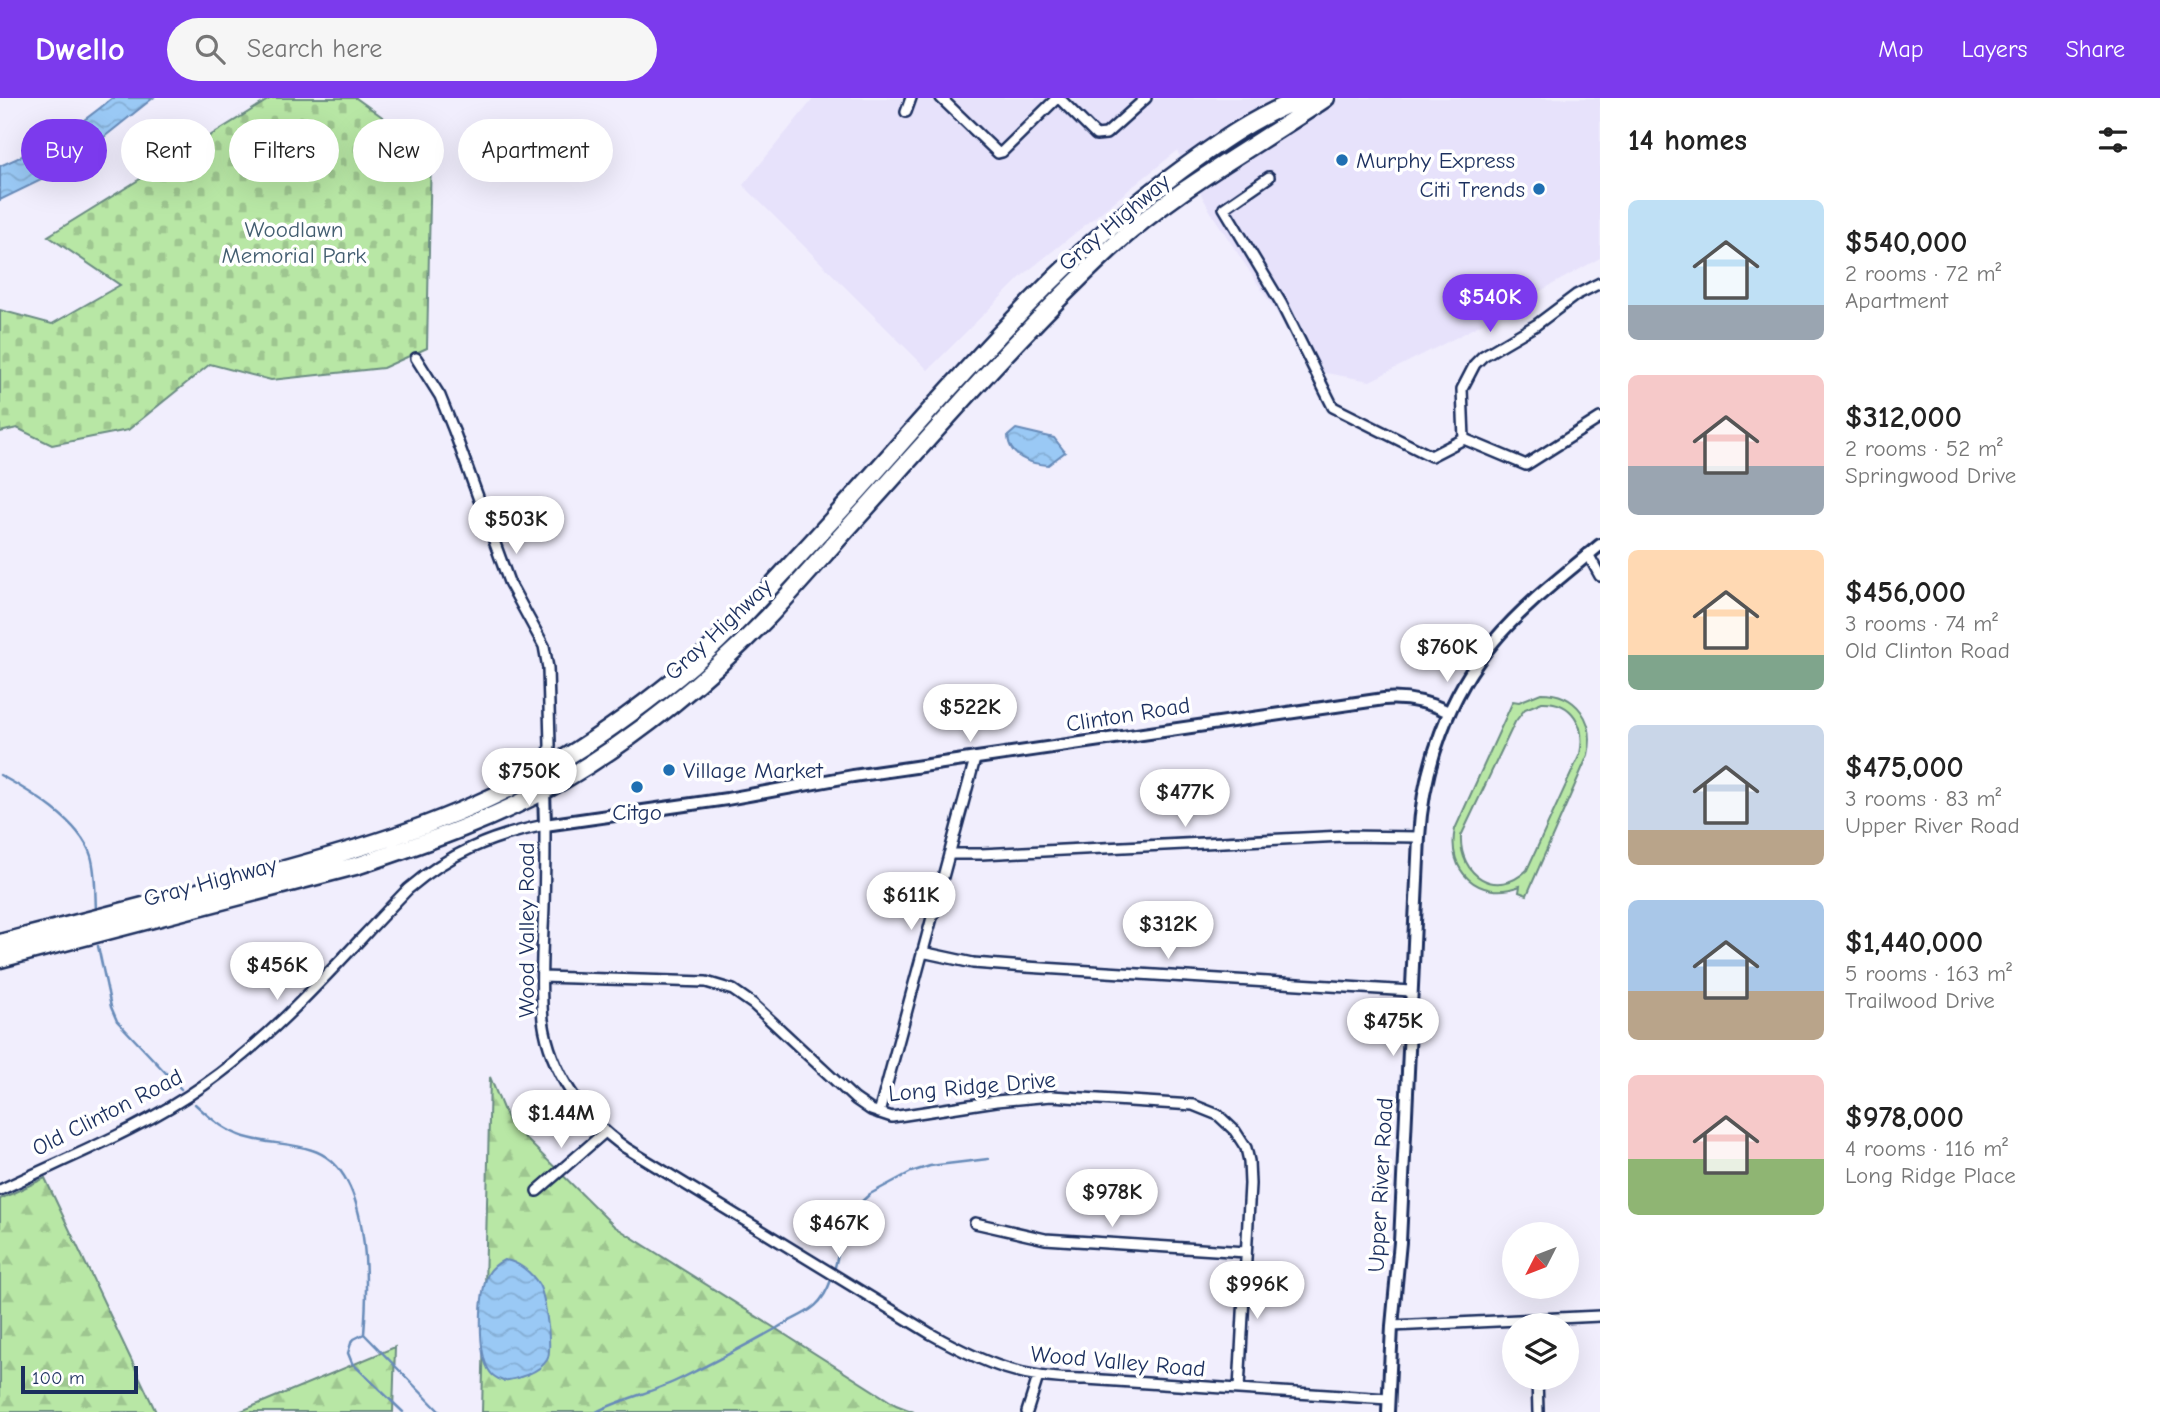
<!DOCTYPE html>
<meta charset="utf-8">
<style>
body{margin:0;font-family:"Comic Neue",sans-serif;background:#f6f6f6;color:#222;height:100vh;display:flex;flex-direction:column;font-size:26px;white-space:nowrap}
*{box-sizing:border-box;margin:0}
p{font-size:23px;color:#767676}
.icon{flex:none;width:38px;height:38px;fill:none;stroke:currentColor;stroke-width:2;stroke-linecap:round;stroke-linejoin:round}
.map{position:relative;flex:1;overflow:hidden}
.side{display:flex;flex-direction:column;background:#fff;width:560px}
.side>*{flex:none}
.guide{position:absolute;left:21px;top:21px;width:665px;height:63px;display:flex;gap:14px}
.needle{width:46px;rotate:228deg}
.buttons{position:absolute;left:1502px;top:1124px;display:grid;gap:14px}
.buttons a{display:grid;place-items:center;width:77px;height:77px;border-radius:50%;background:#fff;box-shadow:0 7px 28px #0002;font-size:35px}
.scale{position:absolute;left:21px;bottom:18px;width:117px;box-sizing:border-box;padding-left:7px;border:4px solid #1b2f5e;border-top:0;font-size:19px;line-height:24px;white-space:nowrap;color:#1b2f5e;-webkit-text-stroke:5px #fff;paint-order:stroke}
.price{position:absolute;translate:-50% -60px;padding:0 16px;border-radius:24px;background:#fff;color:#222;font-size:23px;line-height:46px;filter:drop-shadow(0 2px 4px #0008)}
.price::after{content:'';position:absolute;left:50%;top:42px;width:21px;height:16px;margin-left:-10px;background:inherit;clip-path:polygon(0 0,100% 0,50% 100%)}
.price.active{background:#7c3aed;color:#fff}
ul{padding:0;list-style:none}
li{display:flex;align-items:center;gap:21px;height:175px;padding:0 28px}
li span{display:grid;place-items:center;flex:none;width:196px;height:140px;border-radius:10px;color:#555}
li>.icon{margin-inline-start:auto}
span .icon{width:84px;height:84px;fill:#fffc;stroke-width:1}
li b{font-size:30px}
h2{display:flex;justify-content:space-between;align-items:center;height:84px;padding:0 28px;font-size:30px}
.pill{padding:0 24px;border-radius:32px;background:#fff;box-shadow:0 7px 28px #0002;font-size:24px;line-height:63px}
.pill.active{background:#7c3aed;color:#fff}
header{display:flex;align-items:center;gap:42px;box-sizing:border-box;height:98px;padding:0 35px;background:#7c3aed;color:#fff}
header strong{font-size:33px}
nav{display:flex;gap:38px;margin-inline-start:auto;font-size:24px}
.search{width:490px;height:63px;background:#f6f6f6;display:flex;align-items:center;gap:18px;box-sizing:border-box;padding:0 24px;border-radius:38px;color:#767676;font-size:26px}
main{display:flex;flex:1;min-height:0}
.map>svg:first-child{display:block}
.built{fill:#e7e2fb}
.forest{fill:url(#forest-firs);stroke:#6a8b82;stroke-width:2}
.cemetery{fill:url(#cemetery-stones);stroke:#6a8b82;stroke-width:2}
.garden{fill:#b8e7a5;stroke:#6a8b82;stroke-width:2;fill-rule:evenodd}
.water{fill:url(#water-waves);stroke:#678bb9;stroke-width:2}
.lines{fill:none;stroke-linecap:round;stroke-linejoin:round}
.stream{stroke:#678bb9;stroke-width:2.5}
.minor-casing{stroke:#1b2f5e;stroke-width:14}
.tertiary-casing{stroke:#1b2f5e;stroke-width:16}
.trunk-casing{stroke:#1b2f5e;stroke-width:21}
.minor{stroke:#fff;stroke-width:9}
.tertiary{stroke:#fff;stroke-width:10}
.trunk{stroke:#fff;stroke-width:16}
.poi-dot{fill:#1f6fb2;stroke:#fff;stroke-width:2.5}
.labels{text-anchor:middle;stroke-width:7;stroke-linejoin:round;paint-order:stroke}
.poi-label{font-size:23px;fill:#1b2f5e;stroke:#fff;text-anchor:start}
.street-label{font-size:23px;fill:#1b2f5e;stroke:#fff}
.park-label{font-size:23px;fill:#425d70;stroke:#fff}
</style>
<header>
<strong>Dwello</strong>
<div class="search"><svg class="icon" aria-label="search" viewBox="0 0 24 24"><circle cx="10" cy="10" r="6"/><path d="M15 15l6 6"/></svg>Search here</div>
<nav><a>Map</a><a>Layers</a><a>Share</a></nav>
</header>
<main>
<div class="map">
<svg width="1600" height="1314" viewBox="0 0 1600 1314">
<defs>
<pattern id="forest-firs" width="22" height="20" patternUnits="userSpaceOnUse" patternTransform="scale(1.75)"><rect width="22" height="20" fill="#b8e7a5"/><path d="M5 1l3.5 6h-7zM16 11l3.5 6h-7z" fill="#9ec690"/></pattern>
<pattern id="cemetery-stones" width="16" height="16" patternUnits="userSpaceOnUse" patternTransform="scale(1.75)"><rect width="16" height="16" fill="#b8e7a5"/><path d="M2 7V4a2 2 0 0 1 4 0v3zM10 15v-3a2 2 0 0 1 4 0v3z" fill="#9ec690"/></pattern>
<pattern id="water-waves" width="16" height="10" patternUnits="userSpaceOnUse" patternTransform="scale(1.75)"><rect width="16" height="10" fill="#9ac9f5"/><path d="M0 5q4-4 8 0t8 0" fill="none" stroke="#84add4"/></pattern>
</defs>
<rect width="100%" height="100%" fill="#f1eefd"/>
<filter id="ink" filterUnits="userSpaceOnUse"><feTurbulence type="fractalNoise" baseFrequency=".0143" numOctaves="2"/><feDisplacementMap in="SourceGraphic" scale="14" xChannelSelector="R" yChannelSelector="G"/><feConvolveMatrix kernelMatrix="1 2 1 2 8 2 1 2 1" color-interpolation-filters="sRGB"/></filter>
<g filter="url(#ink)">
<!-- built -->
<path class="built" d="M814,0h786v160l-139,77 -91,46 -55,-10 -103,-157 -35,-63 -154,124 -95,95 -185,-185z"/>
<!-- forest -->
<path class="forest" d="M490,979l18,44 106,105 282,179 18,7h-432z
M45,1080l111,234h-156v-213z
M395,1249l-2,65h-154z"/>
<!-- cemetery -->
<path class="cemetery" d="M271,0h85l75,54 -4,196 -44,20 -112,12 -61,-16 -82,66 -76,15 -35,-17 -17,4v-122l52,14 68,-39 -72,-49z"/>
<!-- garden -->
<path class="garden" d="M1541,595c36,0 55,28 47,62l-61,140 -8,-3 1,-6c-41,16 -74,-15 -65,-57l58,-128 6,1zM1542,604c31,-1 44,24 38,52l-53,116c-31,30 -68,5 -66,-34l54,-114 10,-13z"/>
<!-- water -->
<path class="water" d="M112,0h41l-89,71 -64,31v-34c40,-17 79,-39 112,-68z
M1016,331l38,9 11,14 -17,13c-18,-1 -39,-8 -40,-29z
M504,1162c14,1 28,13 35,25 6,11 14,64 8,75 -8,13 -30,19 -44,21 -5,-2 -10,-4 -13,-9 -13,-18 -11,-78 -2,-98 4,-7 10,-11 16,-14z"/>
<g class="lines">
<!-- stream -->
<path class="stream" d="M0,677c31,17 80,46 91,81 5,17 4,37 5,54
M98,848l13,61 6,14 64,68
M195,1006c13,12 26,24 44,31 22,9 50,7 73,15 60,19 56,133 52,184l76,78
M834,1173l14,-57 22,-20 41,-22 19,-6 58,-7
M364,1236l-12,6 -4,13 4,10 51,49
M596,1314c28,-14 58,-20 86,-34 32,-16 63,-32 95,-50 25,-15 43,-16 54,-48"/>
<defs>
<path id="minor" d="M941,0l57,55 4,-1 55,-54
M1059,0l37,37 10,-1 40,-36
M906,14l5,-14
M1269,79l-45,31 57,95 52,104 98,49 33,-17 62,26 74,-47
M416,260l24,38 14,35 55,151 35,64 4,22 2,77 -2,23
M1464,341l-2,-50 13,-25 8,-8 53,-31 40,-30 24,-12
M1588,456l12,22
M949,756h32l362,-18 76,1
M922,854l51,11 53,4 385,24
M542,879l164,5 27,8 20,14 102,95 16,11 21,7 104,-16 55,-5 142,9 25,10 17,16 11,17 3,13 1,23 -11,205
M879,1015l96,-354
M0,1092c69,-33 142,-61 204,-105 77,-54 139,-129 204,-196 42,-36 83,-53 137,-64 0,35 0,69 -2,103 -1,30 -3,62 0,92 7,52 40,98 83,128l305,186c54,30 92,46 155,45l302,20
M537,1093l68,-59
M975,1125l70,16 201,13
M1392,1228l208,-10
M1537,1279l1,35
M1027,1314l11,-35"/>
<path id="tertiary" d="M548,670l-4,22 1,35 182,-26 126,-23 531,-77c24,-2 44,3 65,13
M1388,1314l4,-86 8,-84 19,-405c4,-69 29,-142 75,-196 30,-36 70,-66 106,-96"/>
<path id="trunk" d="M0,845c75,-19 150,-39 225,-58 112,-29 222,-59 323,-117 47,-27 90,-59 131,-92 44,-36 81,-78 119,-119 124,-132 236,-280 383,-387 37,-27 80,-58 125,-72
M0,861l359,-94c69,-23 140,-48 203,-84 74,-43 147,-103 206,-164 27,-29 53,-59 80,-89 85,-94 169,-192 262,-279 65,-60 144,-102 216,-151"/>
</defs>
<!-- minor casing -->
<use href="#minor" class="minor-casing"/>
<!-- tertiary casing -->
<use href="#tertiary" class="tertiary-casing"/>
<!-- trunk casing -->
<use href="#trunk" class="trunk-casing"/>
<!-- minor -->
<use href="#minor" class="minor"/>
<!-- tertiary -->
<use href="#tertiary" class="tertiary"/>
<!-- trunk -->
<use href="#trunk" class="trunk"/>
</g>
</g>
<!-- markers -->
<g class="poi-dot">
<circle cx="1342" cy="62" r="7"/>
<circle cx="1539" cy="91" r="7"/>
<circle cx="669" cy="672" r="7"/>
<circle cx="637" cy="689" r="7"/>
</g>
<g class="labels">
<!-- poi labels -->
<g class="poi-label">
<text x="1356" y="70">Murphy Express</text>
<text x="1525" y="99" text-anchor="end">Citi Trends</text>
<text x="683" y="680">Village Market</text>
<text x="637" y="722" text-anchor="middle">Citgo</text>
</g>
<!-- street labels -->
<g class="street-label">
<text transform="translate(1114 124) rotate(-40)" y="8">Gray Highway</text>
<text transform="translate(718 531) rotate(-43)" y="8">Gray Highway</text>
<text transform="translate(1128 616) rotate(-9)" y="8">Clinton Road</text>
<text transform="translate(210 783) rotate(-15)" y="8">Gray Highway</text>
<text transform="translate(526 832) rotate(-90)" y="8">Wood Valley Road</text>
<text transform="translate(972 988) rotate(-5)" y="8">Long Ridge Drive</text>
<text transform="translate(107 1014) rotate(-27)" y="8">Old Clinton Road</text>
<text transform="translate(1380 1087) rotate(-87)" y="8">Upper River Road</text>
<text transform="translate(1118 1263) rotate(5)" y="8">Wood Valley Road</text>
</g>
<!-- park labels -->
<g class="park-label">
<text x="294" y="139">Woodlawn<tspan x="294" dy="26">Memorial Park</tspan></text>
</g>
</g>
</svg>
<div class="buttons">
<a><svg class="needle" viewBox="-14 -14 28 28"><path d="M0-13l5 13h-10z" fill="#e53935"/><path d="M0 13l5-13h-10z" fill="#767676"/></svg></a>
<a><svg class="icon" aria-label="layers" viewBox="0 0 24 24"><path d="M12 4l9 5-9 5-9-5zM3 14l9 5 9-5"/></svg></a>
</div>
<div class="scale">100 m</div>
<b class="price active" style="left:1490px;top:236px">$540K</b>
<b class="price" style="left:516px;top:458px">$503K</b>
<b class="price" style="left:1447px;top:586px">$760K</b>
<b class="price" style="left:970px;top:646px">$522K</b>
<b class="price" style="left:529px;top:710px">$750K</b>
<b class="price" style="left:1185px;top:731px">$477K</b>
<b class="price" style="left:911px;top:834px">$611K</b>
<b class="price" style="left:1168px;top:863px">$312K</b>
<b class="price" style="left:277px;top:904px">$456K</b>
<b class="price" style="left:1393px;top:960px">$475K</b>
<b class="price" style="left:561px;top:1052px">$1.44M</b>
<b class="price" style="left:1112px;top:1131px">$978K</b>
<b class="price" style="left:839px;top:1162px">$467K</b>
<b class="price" style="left:1257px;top:1223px">$996K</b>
<div class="guide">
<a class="pill active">Buy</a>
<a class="pill">Rent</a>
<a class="pill">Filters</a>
<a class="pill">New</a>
<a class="pill">Apartment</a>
</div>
</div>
<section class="side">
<h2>14 homes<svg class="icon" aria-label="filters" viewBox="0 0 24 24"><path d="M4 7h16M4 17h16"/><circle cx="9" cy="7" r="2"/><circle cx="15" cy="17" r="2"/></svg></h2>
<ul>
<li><span style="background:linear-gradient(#bfe0f5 75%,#9aa5b1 0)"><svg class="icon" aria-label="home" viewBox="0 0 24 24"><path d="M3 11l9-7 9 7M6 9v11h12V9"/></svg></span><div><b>$540,000</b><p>2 rooms · 72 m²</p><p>Apartment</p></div></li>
<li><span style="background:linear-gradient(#f6c9c9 65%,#9aa5b1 0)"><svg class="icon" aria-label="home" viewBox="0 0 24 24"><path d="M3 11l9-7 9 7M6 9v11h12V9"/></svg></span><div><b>$312,000</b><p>2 rooms · 52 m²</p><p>Springwood Drive</p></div></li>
<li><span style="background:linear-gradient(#ffd9b3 75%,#7fa58c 0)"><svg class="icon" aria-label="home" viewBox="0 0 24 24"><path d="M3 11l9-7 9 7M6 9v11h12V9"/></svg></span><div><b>$456,000</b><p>3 rooms · 74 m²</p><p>Old Clinton Road</p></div></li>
<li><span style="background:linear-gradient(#c9d6e8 75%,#b9a48a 0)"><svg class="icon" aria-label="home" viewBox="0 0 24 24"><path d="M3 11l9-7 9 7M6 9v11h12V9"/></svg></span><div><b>$475,000</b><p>3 rooms · 83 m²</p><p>Upper River Road</p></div></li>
<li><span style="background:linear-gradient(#a9c7e8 65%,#b9a48a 0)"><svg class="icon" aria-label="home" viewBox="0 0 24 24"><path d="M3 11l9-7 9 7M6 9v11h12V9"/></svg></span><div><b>$1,440,000</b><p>5 rooms · 163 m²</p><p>Trailwood Drive</p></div></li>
<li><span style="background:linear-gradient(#f6c9c9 60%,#8fb573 0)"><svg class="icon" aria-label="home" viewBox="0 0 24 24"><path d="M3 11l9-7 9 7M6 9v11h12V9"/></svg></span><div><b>$978,000</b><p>4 rooms · 116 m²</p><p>Long Ridge Place</p></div></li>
</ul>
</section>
</main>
